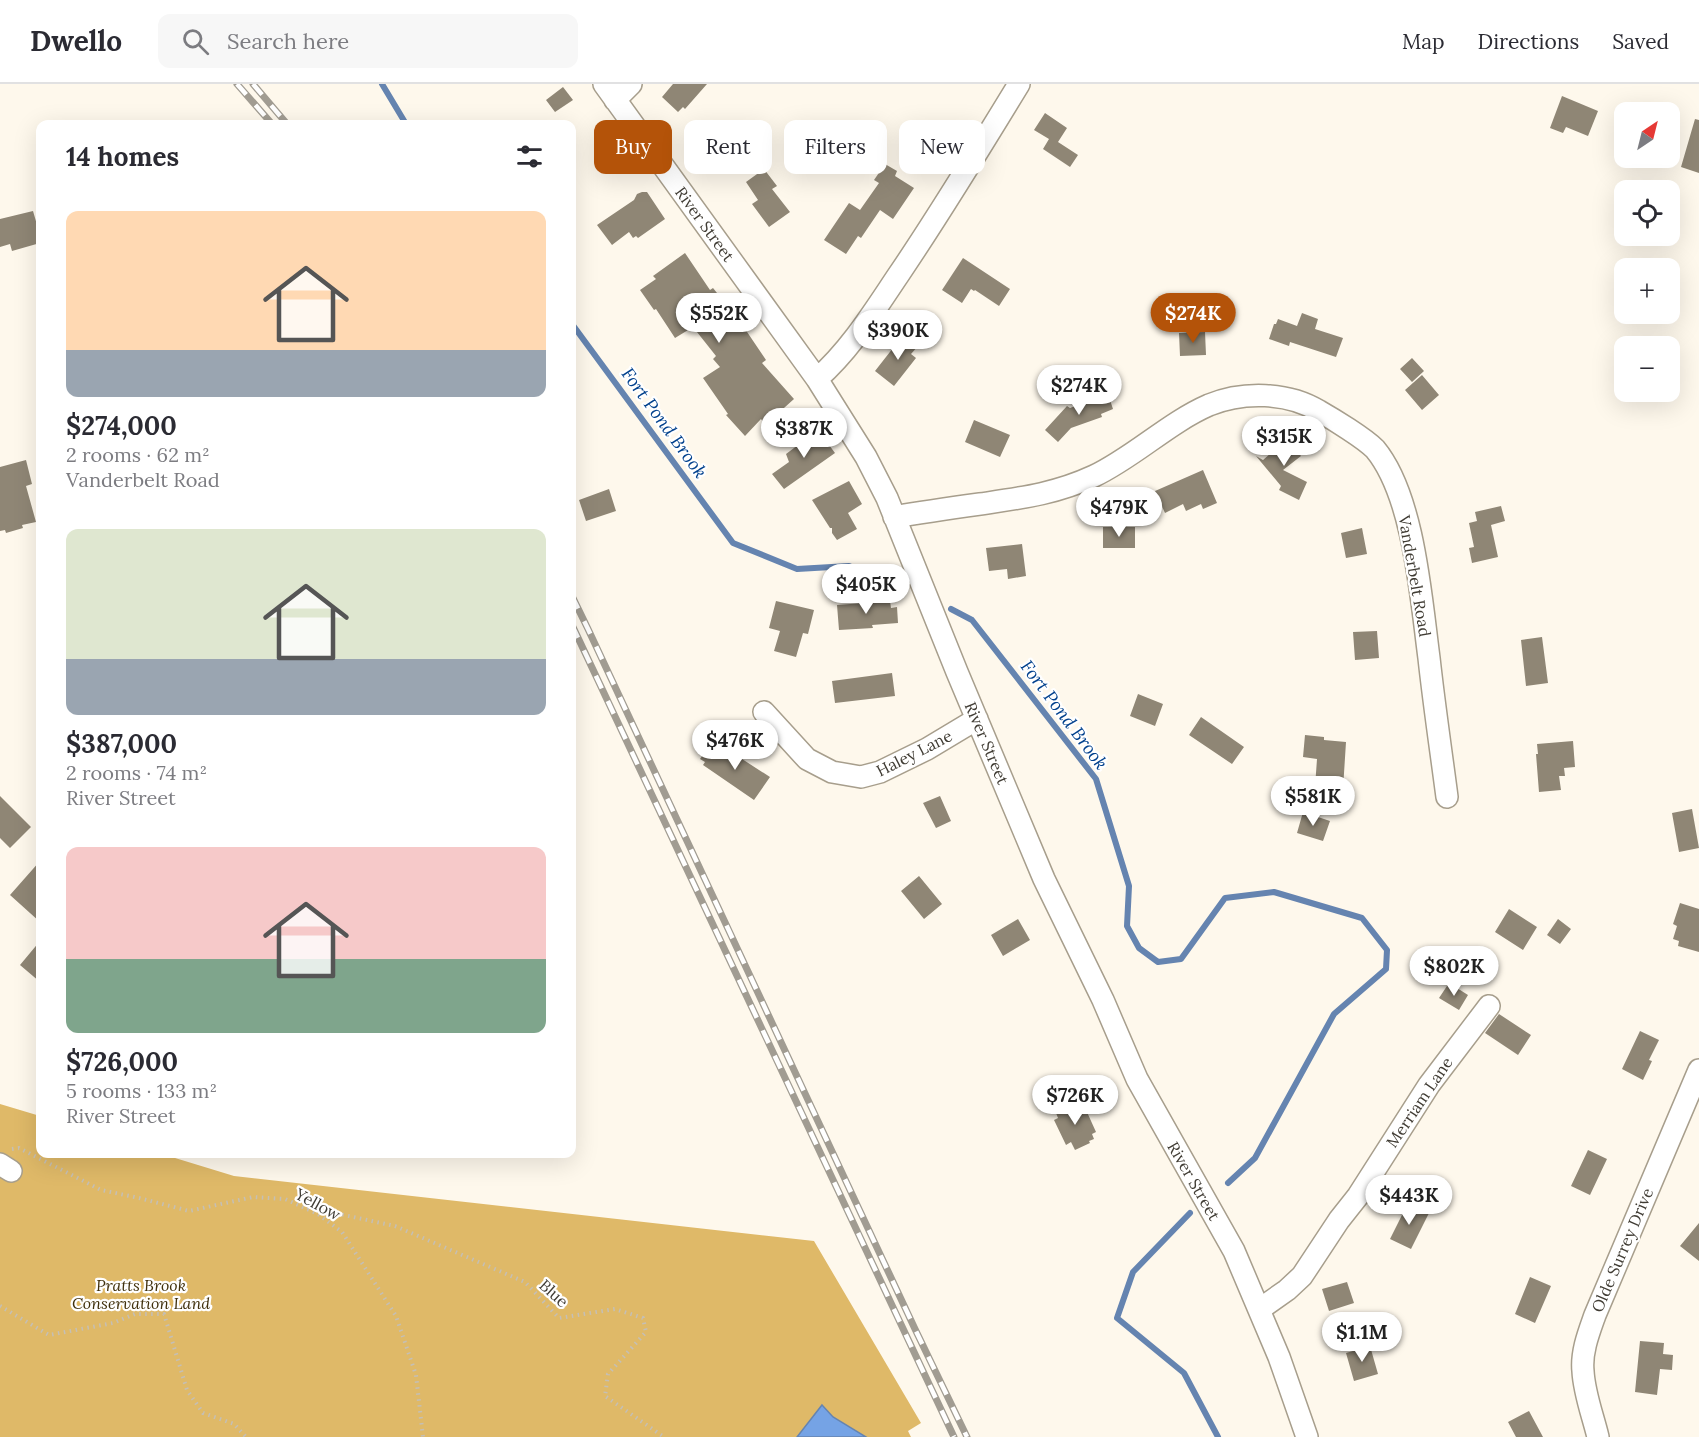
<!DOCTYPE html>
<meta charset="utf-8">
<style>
body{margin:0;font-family:Lora,serif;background:#f7f7f7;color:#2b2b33;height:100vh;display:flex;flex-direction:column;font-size:22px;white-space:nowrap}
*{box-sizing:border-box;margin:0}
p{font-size:20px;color:#7c7c81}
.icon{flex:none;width:33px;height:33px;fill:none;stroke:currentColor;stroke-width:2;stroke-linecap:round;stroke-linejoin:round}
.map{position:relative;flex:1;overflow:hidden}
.details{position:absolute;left:36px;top:36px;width:540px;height:1038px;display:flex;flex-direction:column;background:#fff;border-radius:12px;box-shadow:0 6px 24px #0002}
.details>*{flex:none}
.banner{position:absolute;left:594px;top:36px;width:570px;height:54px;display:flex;gap:12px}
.needle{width:39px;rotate:35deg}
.controls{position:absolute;left:1614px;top:18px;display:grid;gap:12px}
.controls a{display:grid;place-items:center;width:66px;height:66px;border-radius:12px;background:#fff;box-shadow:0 6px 24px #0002;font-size:30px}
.price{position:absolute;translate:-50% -51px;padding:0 14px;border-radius:21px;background:#fff;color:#222;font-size:20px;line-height:39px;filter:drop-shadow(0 2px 3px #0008)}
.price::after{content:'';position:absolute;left:50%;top:36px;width:18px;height:14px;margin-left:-9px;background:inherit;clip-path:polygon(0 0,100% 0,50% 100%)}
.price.active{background:#b45309;color:#fff}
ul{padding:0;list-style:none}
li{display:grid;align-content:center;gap:12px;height:318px;padding:0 30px}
li span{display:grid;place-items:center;height:186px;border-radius:12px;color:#555}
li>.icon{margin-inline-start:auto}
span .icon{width:108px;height:108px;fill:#fffc;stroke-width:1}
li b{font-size:26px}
h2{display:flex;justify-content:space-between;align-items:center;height:72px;padding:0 30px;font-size:26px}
.tag{padding:0 21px;border-radius:12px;background:#fff;box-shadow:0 6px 24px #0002;font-size:21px;line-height:54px}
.tag.active{background:#b45309;color:#fff}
header{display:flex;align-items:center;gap:36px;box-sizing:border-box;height:84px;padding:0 30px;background:#fff;border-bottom:2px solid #e1e1e2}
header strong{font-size:28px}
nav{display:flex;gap:33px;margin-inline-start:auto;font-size:21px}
.search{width:420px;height:54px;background:#f7f7f7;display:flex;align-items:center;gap:15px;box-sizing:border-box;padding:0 21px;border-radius:12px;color:#7c7c81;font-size:22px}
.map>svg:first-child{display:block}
.forest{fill:#dfb968}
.water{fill:#75a3e5;stroke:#6584b0;stroke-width:1.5}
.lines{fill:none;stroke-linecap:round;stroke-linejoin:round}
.stream{stroke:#6584b0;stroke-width:6}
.building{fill:#8f8675}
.minor-casing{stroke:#a79e8c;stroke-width:24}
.path{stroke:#c5bfb5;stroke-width:4;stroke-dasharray:1.5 4.5;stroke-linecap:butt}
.minor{stroke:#fff;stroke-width:21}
.rail-casing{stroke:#a19c92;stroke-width:7}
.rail{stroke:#fff;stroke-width:4.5;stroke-dasharray:14;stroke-linecap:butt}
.labels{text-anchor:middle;stroke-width:4.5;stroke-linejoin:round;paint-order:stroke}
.street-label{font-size:16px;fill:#403c34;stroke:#fff}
.park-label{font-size:16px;font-style:italic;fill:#40300c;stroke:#fff}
.water-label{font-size:18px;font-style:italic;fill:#02418d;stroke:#fff}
</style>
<header>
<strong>Dwello</strong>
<div class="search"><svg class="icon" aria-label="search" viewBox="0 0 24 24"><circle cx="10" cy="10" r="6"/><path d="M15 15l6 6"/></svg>Search here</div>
<nav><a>Map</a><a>Directions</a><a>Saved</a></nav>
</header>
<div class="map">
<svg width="1699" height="1353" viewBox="0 0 1699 1353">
<rect width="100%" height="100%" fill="#fef8ec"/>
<!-- forest -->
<path class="forest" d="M0,1020l40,12v38h122l72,22 580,65 107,182 -13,8 3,6h-911z"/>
<!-- water -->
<path class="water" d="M822,1321l11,12 33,20h-69z"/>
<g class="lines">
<!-- stream -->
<path class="stream" d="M382,0l24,40
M572,240l161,219 64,26 52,-3 52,21
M951,525l21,11 124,159 33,107 -2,40 12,22 19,14 23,-3 44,-61 49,-6 88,26 25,32 -1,19 -52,45 -79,144 -27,25
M1190,1129l-57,59 -16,46 67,55 34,64"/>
</g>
<!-- building -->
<path class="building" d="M673,0h34l-22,25 -2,-2 -5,5 -16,-15z
M563,3l10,13 -18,12 -9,-12z
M1562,12l36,15 -10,25 -22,-9 -3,6 -13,-5z
M1045,29l22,15 -9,14 20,13 -8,12 -27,-18 6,-10 -15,-9z
M1695,35l4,1v53l-18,-6z
M885,80l12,7 -2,5 19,12 -21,31 -13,-9 -19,28 -3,-2 -12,18 -22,-14 25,-37 11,7 19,-27 -5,-3z
M764,85l13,17 -5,3 18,23 -21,15 -17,-23 6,-4 -12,-18z
M642,108h5l18,27 -27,19 -2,-2 -3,2 -4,-6 -17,13 -15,-20 37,-25 3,-6z
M33,127l7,24v8l-28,8 -2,-7 -10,3v-28z
M685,169l25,37 3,-2 28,35 25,37 -4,3 32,36 -29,26 -4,-6 -16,17 -19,-21 2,-1 -25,-36 17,-11 -7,-8 3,-3 -23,-29 -18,11 -19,-29 -2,1 -14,-20 16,-11 -3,-3z
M963,174l47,31 -11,17 -24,-16 -1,1 -3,-2 -9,14 -20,-13z
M1302,229l16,6 -3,10 28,9 -7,19 -46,-15 -1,4 -20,-7 5,-15h2l2,-5 19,7z
M1205,248l1,23 -26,1 -1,-23z
M904,250l14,12 -7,8 5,4 -22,28 -19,-15z
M1412,274l12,13 -12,11 -12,-13z
M1422,291l17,20 -17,15 -17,-20z
M1108,310l5,15 -12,5 1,3 -31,11 -13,14 -13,-12 22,-24 3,2z
M974,336l36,15 -10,22 -35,-15z
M818,346l17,23 -51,36 -12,-15 17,-12 -3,-8z
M1283,350l18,22 -18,14 24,12 -8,18 -20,-10 2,-4 -25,-30 7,4 8,-7 -5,-5z
M26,376l6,24 -6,2 10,36 -14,3 1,3 -17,5 -1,-3 -5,1v-64z
M1203,386l14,33 -14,6 -2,-5 -15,7 -3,-7 -18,9 -10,-22z
M849,397l13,23 -14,9 9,16 -20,11 -5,-7v-5h-2l-18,-28z
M609,405l7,22 -30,10 -7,-21z
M1501,422l4,15 -14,4 7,32 -26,6 -3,-15 5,-1 -5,-24 8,-2 -2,-9z
M1103,443h32v21h-32z
M1362,444l5,26 -21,4 -5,-25z
M1022,460l4,32 -18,3 -1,-10 -18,2 -3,-23z
M776,517l38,9 -6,24 -5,-1 -7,24 -22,-6 6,-20 -11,-3z
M890,517l1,7 6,-1 1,16 -26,2 1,3 -34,2 -2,-25z
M1377,547l2,27 -24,2 -2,-28z
M1542,553l6,46 -22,3 -5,-46z
M892,589l3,23 -60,7 -3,-22z
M1138,610l25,10 -8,22 -25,-10z
M1201,633l43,30 -12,17 -43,-29z
M1305,651l19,2v3l22,2 -3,47 -28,-2 2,-28 -14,-2z
M1573,657l2,26 -11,1 1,8h-6l2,14 -22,2 -3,-38h2l-1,-10z
M711,659l28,19 3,-3 28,18 -16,23 -51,-35 2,-3 -5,-3z
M0,712l31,31 -21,21 -10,-10z
M940,712l11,25 -15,7 -13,-25z
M1692,725l7,39 -20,4 -7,-39z
M1303,728l27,9 -7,20 -26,-8z
M40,777v61l-30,-27z
M919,792l23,28 -18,15 -23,-28z
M1680,819l19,6v43l-21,-6 1,-5 -6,-2 4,-13 -4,-2z
M1509,825l28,18 -14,23 -28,-18z
M1018,835l12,21 -27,16 -12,-21z
M1558,835l13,10 -11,15 -13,-9z
M40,857v41l-20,-17z
M1449,899l19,12 -9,15 -20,-12z
M1499,930l32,21 -13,20 -33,-22z
M1640,947l19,9 -10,20 3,1 -9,19 -21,-11z
M1082,1017l14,31 -4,2 2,5 -5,2 1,2 -15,7 -4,-8 -5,3 -12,-25 4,-2 -2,-5z
M1588,1066l19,9 -17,36 -19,-9z
M1408,1119l21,10 -18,36 -21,-10z
M1699,1139v38l-19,-15z
M1530,1193l21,9 -16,37 -20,-9z
M1347,1198l7,21 -25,8 -7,-22z
M1640,1257l24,2 -1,11 10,1 -1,15 -12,-1 -3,26 -22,-3z
M1370,1262l8,28 -24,7 -8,-28z
M1529,1327l14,26h-27l-8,-15z"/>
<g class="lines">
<defs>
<path id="minor" d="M604,0l213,295 49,78 21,41 70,174 87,207 59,121 34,79 97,172 45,106 28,80
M615,16l16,-16
M817,295c34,-30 57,-68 82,-105 42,-62 81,-126 120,-190
M894,433c29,-5 57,-9 86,-13 41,-6 75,-10 114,-28 40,-19 74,-53 115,-71 34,-14 79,-13 110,6 14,8 45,27 56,38 39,47 46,149 54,209 5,46 12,93 18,139
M764,628l43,47 25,13 29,5 19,-5 47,-23 50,-30
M0,1080l11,7
M1260,1225l27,-19 15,-14 37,-56 19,-24 71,-111 60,-79
M1598,1353c-5,-21 -14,-44 -15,-66 -2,-19 6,-39 12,-56l104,-245"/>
</defs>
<!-- minor casing -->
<use href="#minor" class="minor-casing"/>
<!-- path -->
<path class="path" d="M12,1065l7,-1 82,42 38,8 50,13 64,-14 32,2 33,15 24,18 54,84 20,59 7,62
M307,1123l88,19 130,56 34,36 56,-9 28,9 3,14 -38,42 -3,22 59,41
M0,1222l49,29 64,-12 22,-9h29l23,76 16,23 31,11 12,13"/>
<!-- minor -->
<use href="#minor" class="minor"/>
<defs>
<path id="rail" d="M237,0l35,40
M253,0l34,40
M572,512l16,33 327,700 52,108
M572,541l382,812"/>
</defs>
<!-- rail casing -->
<use href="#rail" class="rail-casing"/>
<!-- rail -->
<use href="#rail" class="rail"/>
</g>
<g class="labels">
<!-- street labels -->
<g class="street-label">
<text transform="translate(705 140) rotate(54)" y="6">River Street</text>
<text transform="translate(1415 492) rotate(80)" y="6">Vanderbelt Road</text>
<text transform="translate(987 659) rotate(67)" y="6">River Street</text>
<text transform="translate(914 669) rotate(-27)" y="6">Haley Lane</text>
<text transform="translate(1419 1018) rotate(-56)" y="6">Merriam Lane</text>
<text transform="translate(1194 1097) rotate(60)" y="6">River Street</text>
<text transform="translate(318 1120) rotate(29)" y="6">Yellow</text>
<text transform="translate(1622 1166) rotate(-67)" y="6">Olde Surrey Drive</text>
<text transform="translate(554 1209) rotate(42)" y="6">Blue</text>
</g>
<!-- park labels -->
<g class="park-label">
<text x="141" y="1207">Pratts Brook<tspan x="141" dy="18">Conservation Land</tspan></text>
</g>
<!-- water labels -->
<g class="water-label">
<text transform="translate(664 339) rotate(54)" y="6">Fort Pond Brook</text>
<text transform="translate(1064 631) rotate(53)" y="6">Fort Pond Brook</text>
</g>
</g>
</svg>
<div class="controls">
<a><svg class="needle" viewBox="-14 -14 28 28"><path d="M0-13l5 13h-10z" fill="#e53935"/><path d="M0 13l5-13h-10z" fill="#7c7c81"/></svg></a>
<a><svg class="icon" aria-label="locate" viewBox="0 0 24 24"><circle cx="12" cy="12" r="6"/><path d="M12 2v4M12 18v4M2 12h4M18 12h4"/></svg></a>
<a>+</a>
<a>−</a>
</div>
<b class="price" style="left:719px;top:260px">$552K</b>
<b class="price active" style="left:1193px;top:260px">$274K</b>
<b class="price" style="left:898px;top:277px">$390K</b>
<b class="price" style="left:1079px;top:332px">$274K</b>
<b class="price" style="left:804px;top:375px">$387K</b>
<b class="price" style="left:1284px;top:383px">$315K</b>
<b class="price" style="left:1119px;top:454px">$479K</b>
<b class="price" style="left:866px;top:531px">$405K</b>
<b class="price" style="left:735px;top:687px">$476K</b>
<b class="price" style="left:1313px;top:743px">$581K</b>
<b class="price" style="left:1454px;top:913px">$802K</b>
<b class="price" style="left:1075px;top:1042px">$726K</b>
<b class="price" style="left:1409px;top:1142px">$443K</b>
<b class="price" style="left:1362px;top:1279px">$1.1M</b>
<div class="banner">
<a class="tag active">Buy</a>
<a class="tag">Rent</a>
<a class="tag">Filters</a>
<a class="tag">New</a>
</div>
<section class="details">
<h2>14 homes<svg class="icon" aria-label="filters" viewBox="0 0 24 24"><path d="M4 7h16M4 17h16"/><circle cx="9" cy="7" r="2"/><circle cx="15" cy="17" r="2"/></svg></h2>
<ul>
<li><span style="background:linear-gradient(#ffd9b3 75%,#9aa5b1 0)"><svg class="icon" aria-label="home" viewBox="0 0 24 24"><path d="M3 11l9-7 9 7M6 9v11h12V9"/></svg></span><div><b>$274,000</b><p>2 rooms · 62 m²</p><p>Vanderbelt Road</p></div></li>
<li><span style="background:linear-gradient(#dfe7d0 70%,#9aa5b1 0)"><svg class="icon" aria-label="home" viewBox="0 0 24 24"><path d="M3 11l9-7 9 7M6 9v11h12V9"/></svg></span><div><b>$387,000</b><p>2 rooms · 74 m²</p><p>River Street</p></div></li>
<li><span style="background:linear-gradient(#f6c9c9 60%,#7fa58c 0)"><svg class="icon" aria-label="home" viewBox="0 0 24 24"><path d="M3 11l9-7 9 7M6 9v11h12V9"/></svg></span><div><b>$726,000</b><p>5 rooms · 133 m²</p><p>River Street</p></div></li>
</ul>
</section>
</div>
